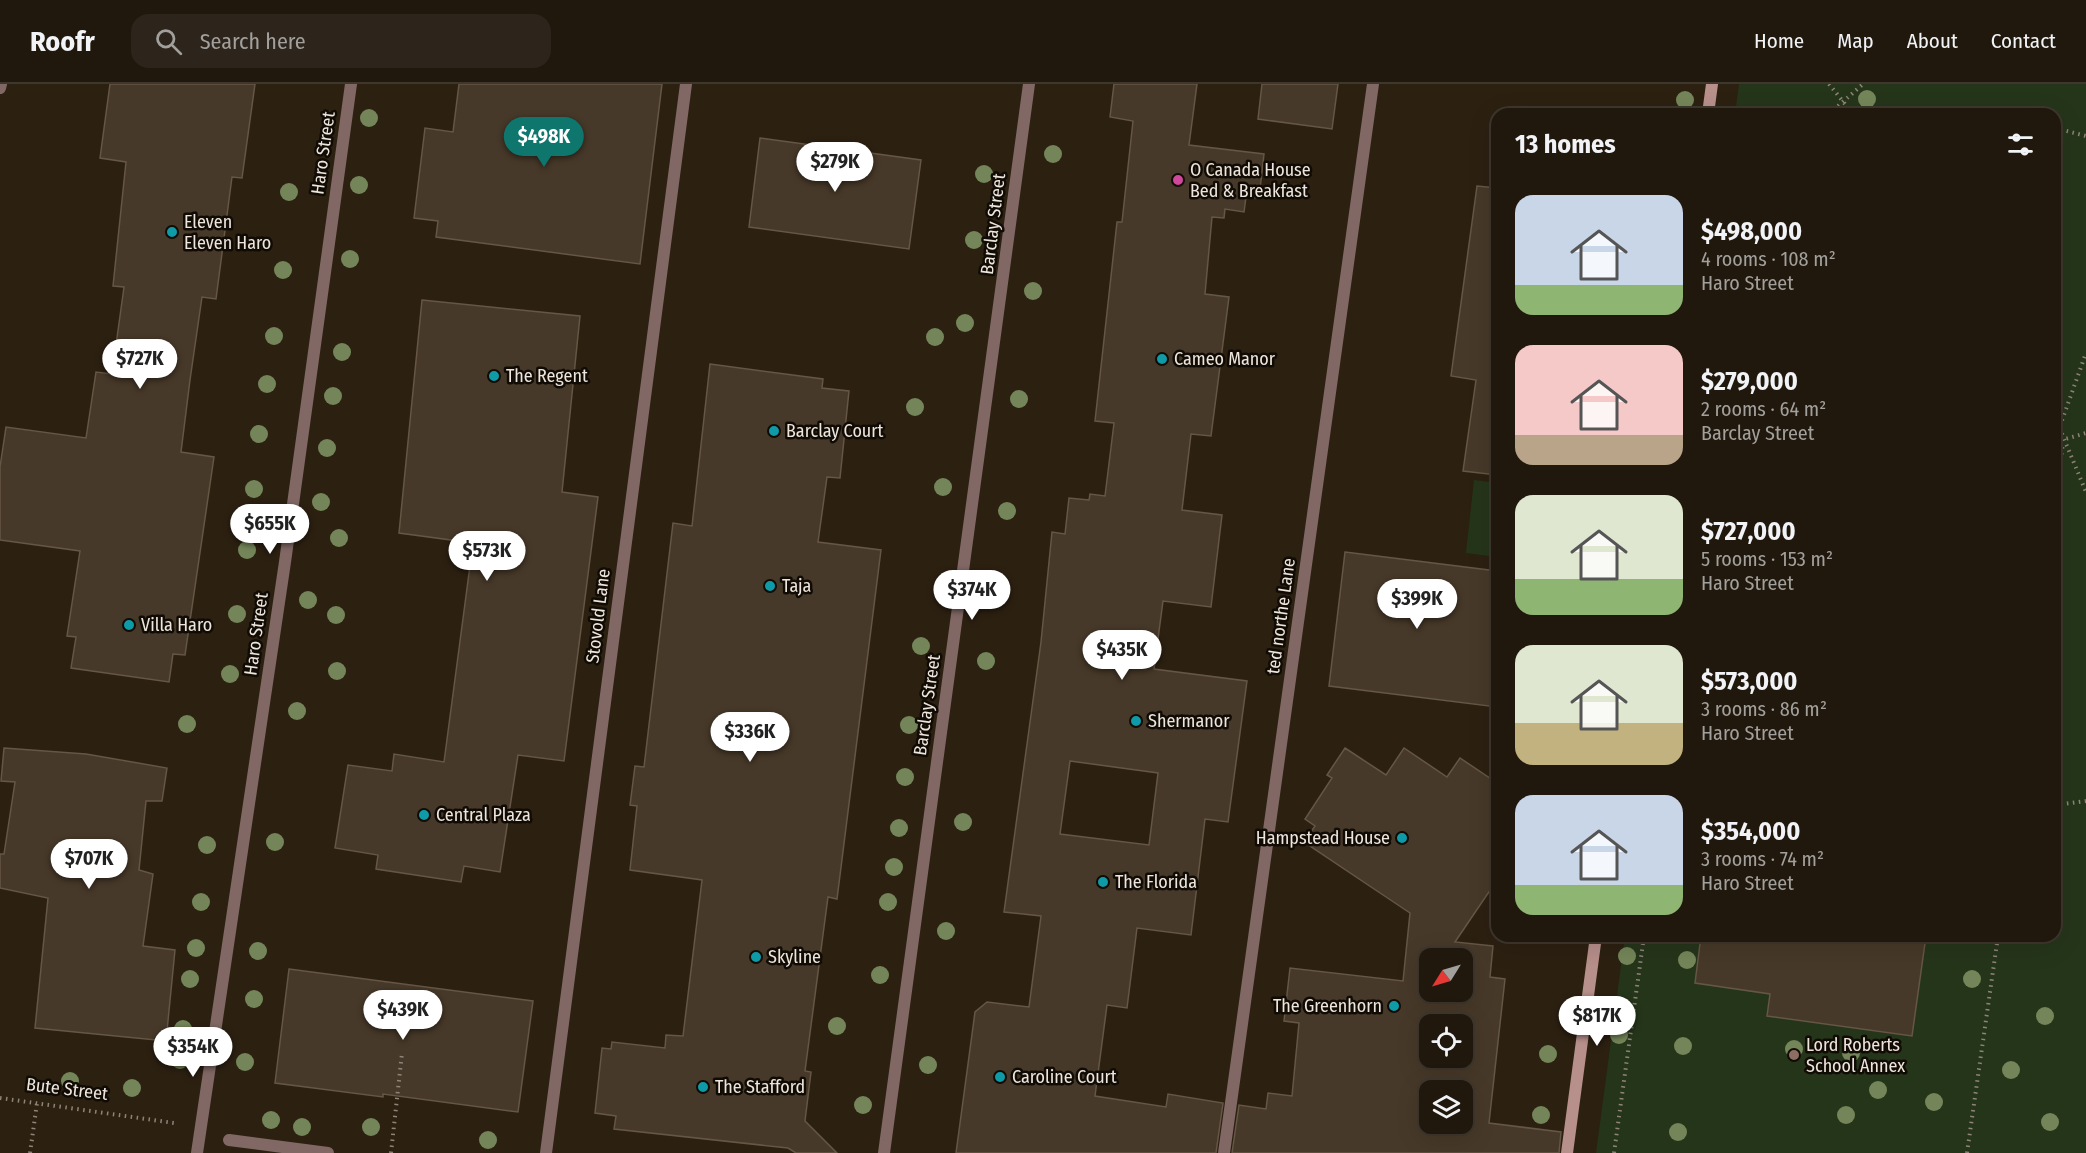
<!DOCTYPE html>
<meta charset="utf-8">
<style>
body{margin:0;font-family:"Fira Sans Condensed",sans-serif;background:#2d251b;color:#f1f3f6;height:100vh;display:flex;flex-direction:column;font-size:22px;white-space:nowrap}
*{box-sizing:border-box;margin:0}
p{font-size:20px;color:#a2a09d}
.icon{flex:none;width:33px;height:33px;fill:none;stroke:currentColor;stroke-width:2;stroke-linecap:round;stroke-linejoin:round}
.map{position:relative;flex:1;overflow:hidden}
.details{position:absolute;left:1491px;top:24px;width:570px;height:834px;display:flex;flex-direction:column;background:#21180d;border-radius:18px;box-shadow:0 6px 24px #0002,0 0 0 2px #3e372e}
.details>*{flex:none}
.needle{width:39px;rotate:233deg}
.controls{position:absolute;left:1419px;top:864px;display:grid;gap:12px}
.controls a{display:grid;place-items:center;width:54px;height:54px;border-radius:12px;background:#21180d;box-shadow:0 6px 24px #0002,0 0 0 2px #3e372e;font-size:30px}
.price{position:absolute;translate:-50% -51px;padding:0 14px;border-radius:21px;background:#fff;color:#222;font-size:20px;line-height:39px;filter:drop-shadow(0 2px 3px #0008)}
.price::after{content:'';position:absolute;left:50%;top:36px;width:18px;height:14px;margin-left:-9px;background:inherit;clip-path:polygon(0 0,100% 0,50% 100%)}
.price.active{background:#0f766e;color:#fff}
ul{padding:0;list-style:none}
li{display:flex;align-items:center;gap:18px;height:150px;padding:0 24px}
li span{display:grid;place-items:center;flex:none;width:168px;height:120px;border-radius:18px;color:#555}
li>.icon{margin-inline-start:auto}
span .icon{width:72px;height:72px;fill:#fffc;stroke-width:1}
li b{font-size:26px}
h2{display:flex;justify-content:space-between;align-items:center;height:72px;padding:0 24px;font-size:26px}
header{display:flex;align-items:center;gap:36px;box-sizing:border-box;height:84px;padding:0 30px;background:#21180d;border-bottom:2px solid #3e372e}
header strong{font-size:28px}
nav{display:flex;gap:33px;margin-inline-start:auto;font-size:21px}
.search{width:420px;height:54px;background:#2d251b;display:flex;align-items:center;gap:15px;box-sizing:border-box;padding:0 21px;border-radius:18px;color:#a2a09d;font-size:22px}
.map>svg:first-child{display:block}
.green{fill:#25351a}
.building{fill:#473929;stroke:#655645;stroke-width:1.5;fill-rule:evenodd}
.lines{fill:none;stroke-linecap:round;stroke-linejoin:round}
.path{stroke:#8e8478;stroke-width:4;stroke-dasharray:1.5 4.5;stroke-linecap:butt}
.lane{stroke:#816865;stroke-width:12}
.street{stroke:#816865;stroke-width:12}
.secondary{stroke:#b78f8b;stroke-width:12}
.tree{fill:#748659}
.hotel-dot{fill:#d1479c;stroke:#100b05;stroke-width:2}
.culture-dot{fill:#0f9aa8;stroke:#100b05;stroke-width:2}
.education-dot{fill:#8d6e63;stroke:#100b05;stroke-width:2}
.labels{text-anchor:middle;stroke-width:5;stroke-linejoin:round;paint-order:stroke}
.street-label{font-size:18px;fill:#eee5dc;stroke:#100b05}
.poi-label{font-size:18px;fill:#eee5dc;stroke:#100b05;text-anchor:start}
</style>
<header>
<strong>Roofr</strong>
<div class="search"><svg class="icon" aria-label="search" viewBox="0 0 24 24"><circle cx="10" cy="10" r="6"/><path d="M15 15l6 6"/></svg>Search here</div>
<nav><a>Home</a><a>Map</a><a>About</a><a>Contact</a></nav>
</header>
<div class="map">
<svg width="2086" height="1069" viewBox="0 0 2086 1069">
<rect width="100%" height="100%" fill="#2c2011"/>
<!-- green -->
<path class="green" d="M1739,0h347v1069h-490l29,-217h430v-822h-320z
M1474,396l23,3v74l-31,-4z"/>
<!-- building -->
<path class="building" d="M110,0h145l-13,94 -10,-1 -16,122 -14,-2 -12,83 -9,72 33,5 -29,198 -12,-1 -4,28 -98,-14 5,-31 -9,-1 13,-85 -80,-11v-73l6,-40 80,11 10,-66 16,2 12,-87 -11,-1 13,-124 -26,-4z
M459,0h203l-22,180 -204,-27 2,-16 -24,-3 11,-90 28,4z
M1114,0h83l-8,61 75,9 -5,44 -13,-1 -2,15 -19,-3 -1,9 -12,-1 -7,77 24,3 -18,139 -20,-2 -9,76 40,5 -11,92 -48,-6 -9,68 93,12 -19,141 -23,-3 -14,116 -54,-7 -10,80 -20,-3 -12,91 71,11 2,-13 55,9 -7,50h-260l19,-141 12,-10 42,5 12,-91 -37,-4 37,-270 11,-110 13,2 4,-36 20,2 1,-6 15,2 9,-73 -19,-2 22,-199h5l11,-101 -23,-4zM1070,677l88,12 -9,72 -89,-11z
M1262,0h76l-6,45 -74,-10z
M760,54l161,22 -12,89 -160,-22z
M1477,102l20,2v287l-34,-4 13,-91 -25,-4z
M422,216l158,16 -18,176 36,5 -34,264 -46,-6 -18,117 -36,-6 -3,16 -85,-13 2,-14 -43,-7 13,-83 44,6 2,-17 50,8 29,-219 -74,-10z
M710,280l113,15 -1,9 27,3 -9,87 -13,-1 -9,65 63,8 -44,349 -9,-2 -23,174 6,1 -6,49 32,32h-41l-8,-5 -174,-19 2,-13 -21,-3 7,-65 9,1 1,-7 53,6 1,-13 17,1 19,-156 -72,-10 7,-64 -7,-1 5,-39 9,1 29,-244 19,3z
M1345,468l152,19v136l-168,-21z
M4,664l82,6 81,14 -5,33h-16l-7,69 14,4 -10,72 32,4 -9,91 -131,-13 13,-130 -48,-10v-34h4l11,-72 -14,-1z
M1345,664l41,27 18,-27 43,29 13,-19 37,25v97l-42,62 38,4 -3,31 15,2 -16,144 72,9 -2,21h-327l7,-48 27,4 2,-16 24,3 7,-73 -15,-2 6,-53 113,13 7,-68 -106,-71 11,-16 -10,-7 27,-41 -5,-3zM1430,874h32v34h-32zM1430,940h32v34h-32zM1430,1006h32v34h-32z
M1701,852h225l-14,100 -145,-20 3,-22 -75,-11z
M289,885l244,32 -15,111 -135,-18v3l-108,-14z"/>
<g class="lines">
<!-- path -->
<path class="path" d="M1829,0l24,30
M1829,30l34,-30
M2055,44l31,8
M2055,333l31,75
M2060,342l26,-73
M2055,358l31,-9
M2055,418l8,-59
M2055,721l31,-4
M0,1014l174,25
M30,1069l7,-50
M391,1069l11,-100
M1614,1069l30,-217
M1967,1069l31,-217"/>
<!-- lane -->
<path class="lane" d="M0,4l1,-4
M546,1069l140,-1069
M1224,1069l149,-1069"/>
<!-- street -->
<path class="street" d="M229,1056l99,13
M197,1069l88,-591 66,-478
M884,1069l145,-1069"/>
<!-- secondary -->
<path class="secondary" d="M1708,30l4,-30
M1567,1069l29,-217"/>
</g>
<!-- trees -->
<g class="tree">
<circle cx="1867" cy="15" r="9"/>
<circle cx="1685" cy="16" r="9"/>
<circle cx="369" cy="34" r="9"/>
<circle cx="1053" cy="70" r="9"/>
<circle cx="984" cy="90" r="9"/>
<circle cx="359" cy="101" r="9"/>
<circle cx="289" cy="108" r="9"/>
<circle cx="974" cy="156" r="9"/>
<circle cx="350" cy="175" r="9"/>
<circle cx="283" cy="186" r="9"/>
<circle cx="1033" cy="207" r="9"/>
<circle cx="965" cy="239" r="9"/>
<circle cx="274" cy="252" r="9"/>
<circle cx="935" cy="253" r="9"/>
<circle cx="342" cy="268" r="9"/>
<circle cx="267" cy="300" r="9"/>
<circle cx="333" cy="312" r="9"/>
<circle cx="1019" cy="315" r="9"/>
<circle cx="915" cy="323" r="9"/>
<circle cx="259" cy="350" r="9"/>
<circle cx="327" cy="364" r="9"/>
<circle cx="943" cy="403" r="9"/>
<circle cx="254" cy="405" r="9"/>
<circle cx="321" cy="418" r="9"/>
<circle cx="1007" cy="427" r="9"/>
<circle cx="339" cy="454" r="9"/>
<circle cx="247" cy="466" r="9"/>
<circle cx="995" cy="505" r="9"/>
<circle cx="308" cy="516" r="9"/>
<circle cx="237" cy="530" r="9"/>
<circle cx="336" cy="531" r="9"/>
<circle cx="921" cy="562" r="9"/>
<circle cx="986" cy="577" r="9"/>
<circle cx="337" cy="587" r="9"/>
<circle cx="230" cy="590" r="9"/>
<circle cx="297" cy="627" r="9"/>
<circle cx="187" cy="640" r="9"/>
<circle cx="909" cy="641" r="9"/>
<circle cx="905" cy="693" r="9"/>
<circle cx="963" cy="738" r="9"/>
<circle cx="899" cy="744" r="9"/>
<circle cx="275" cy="758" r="9"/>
<circle cx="207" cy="761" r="9"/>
<circle cx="894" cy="783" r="9"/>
<circle cx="201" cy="818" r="9"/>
<circle cx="888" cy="818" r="9"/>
<circle cx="946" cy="847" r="9"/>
<circle cx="196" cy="864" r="9"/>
<circle cx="258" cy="867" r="9"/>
<circle cx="1627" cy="872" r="9"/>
<circle cx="1687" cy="876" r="9"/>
<circle cx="880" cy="891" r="9"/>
<circle cx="190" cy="895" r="9"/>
<circle cx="1972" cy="895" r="9"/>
<circle cx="254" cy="915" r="9"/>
<circle cx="2045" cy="932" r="9"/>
<circle cx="837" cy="942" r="9"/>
<circle cx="183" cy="945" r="9"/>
<circle cx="1619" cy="951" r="9"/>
<circle cx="1683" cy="962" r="9"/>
<circle cx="1794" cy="965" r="9"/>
<circle cx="1851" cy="969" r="9"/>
<circle cx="1548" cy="970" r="9"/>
<circle cx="180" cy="976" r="9"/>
<circle cx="245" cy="978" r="9"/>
<circle cx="928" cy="981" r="9"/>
<circle cx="2011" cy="986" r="9"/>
<circle cx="70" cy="997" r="9"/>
<circle cx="132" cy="1004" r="9"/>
<circle cx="1878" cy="1006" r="9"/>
<circle cx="1934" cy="1018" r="9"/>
<circle cx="863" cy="1021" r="9"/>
<circle cx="1541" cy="1031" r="9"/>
<circle cx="1846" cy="1031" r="9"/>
<circle cx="271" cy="1036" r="9"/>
<circle cx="2050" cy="1038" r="9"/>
<circle cx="302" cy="1043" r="9"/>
<circle cx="371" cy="1043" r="9"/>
<circle cx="1678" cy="1048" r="9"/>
<circle cx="488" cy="1056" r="9"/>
</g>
<!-- markers -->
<circle class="hotel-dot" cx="1178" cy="96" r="6"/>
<g class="culture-dot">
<circle cx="172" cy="148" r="6"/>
<circle cx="1162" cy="275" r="6"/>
<circle cx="494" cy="292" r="6"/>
<circle cx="774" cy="347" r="6"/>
<circle cx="770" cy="502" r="6"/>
<circle cx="129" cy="541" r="6"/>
<circle cx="1136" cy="637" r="6"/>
<circle cx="424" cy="731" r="6"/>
<circle cx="1402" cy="754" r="6"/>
<circle cx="1103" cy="798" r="6"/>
<circle cx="756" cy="873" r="6"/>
<circle cx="1394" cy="922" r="6"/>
<circle cx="1000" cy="993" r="6"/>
<circle cx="703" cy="1003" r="6"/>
</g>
<circle class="education-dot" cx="1794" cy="971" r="6"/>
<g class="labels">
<!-- street labels -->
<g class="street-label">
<text transform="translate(323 69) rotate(-82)" y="6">Haro Street</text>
<text transform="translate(993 140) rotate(-83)" y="6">Barclay Street</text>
<text transform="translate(598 532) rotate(-83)" y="6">Stovold Lane</text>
<text transform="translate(1281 532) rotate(-82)" y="6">ted northe Lane</text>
<text transform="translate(256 550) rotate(-82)" y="6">Haro Street</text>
<text transform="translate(927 621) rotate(-82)" y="6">Barclay Street</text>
<text transform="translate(67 1005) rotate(7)" y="6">Bute Street</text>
</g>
<!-- poi labels -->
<g class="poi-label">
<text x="1190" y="92">O Canada House<tspan x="1190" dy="21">Bed &amp; Breakfast</tspan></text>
<text x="184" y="144">Eleven<tspan x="184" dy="21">Eleven Haro</tspan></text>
<text x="1174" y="281">Cameo Manor</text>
<text x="506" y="298">The Regent</text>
<text x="786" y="353">Barclay Court</text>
<text x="782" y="508">Taja</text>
<text x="141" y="547">Villa Haro</text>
<text x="1148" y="643">Shermanor</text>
<text x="436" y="737">Central Plaza</text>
<text x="1390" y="760" text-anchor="end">Hampstead House</text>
<text x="1115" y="804">The Florida</text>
<text x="768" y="879">Skyline</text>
<text x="1382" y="928" text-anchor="end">The Greenhorn</text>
<text x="1806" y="967">Lord Roberts<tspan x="1806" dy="21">School Annex</tspan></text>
<text x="1012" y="999">Caroline Court</text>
<text x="715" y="1009">The Stafford</text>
</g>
</g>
</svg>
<div class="controls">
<a><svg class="needle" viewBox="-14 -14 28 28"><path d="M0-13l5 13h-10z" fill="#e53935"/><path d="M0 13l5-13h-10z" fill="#a2a09d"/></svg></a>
<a><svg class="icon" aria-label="locate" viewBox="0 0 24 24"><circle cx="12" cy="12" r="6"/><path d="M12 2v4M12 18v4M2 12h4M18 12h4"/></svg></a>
<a><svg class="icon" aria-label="layers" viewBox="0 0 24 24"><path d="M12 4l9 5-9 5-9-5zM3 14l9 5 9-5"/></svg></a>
</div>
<b class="price active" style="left:544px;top:84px">$498K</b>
<b class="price" style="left:835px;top:109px">$279K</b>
<b class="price" style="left:140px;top:306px">$727K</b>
<b class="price" style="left:270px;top:471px">$655K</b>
<b class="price" style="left:487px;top:498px">$573K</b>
<b class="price" style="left:972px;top:537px">$374K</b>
<b class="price" style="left:1417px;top:546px">$399K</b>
<b class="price" style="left:1122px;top:597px">$435K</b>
<b class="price" style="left:750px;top:679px">$336K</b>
<b class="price" style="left:89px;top:806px">$707K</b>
<b class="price" style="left:403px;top:957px">$439K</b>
<b class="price" style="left:1597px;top:963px">$817K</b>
<b class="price" style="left:193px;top:994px">$354K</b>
<section class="details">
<h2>13 homes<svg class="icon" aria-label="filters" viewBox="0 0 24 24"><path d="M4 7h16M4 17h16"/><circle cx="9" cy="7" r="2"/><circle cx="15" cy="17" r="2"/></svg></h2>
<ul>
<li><span style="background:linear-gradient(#c9d6e8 75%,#8fb573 0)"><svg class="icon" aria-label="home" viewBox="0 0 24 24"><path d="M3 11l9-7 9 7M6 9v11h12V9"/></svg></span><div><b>$498,000</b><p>4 rooms · 108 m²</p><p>Haro Street</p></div></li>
<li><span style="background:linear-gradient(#f6c9c9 75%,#b9a48a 0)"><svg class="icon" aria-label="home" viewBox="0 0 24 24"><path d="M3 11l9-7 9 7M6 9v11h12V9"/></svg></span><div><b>$279,000</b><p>2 rooms · 64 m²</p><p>Barclay Street</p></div></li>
<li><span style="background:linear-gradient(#dfe7d0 70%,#8fb573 0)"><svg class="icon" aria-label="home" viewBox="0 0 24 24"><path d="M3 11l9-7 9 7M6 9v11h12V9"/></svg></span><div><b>$727,000</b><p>5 rooms · 153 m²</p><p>Haro Street</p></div></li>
<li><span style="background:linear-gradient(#dfe7d0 65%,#c2b280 0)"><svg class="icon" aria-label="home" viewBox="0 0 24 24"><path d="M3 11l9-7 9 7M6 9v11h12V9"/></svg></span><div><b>$573,000</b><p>3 rooms · 86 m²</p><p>Haro Street</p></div></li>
<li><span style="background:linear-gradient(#c9d6e8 75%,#8fb573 0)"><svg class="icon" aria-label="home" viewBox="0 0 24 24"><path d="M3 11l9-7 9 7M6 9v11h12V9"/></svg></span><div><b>$354,000</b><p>3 rooms · 74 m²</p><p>Haro Street</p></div></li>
</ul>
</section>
</div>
